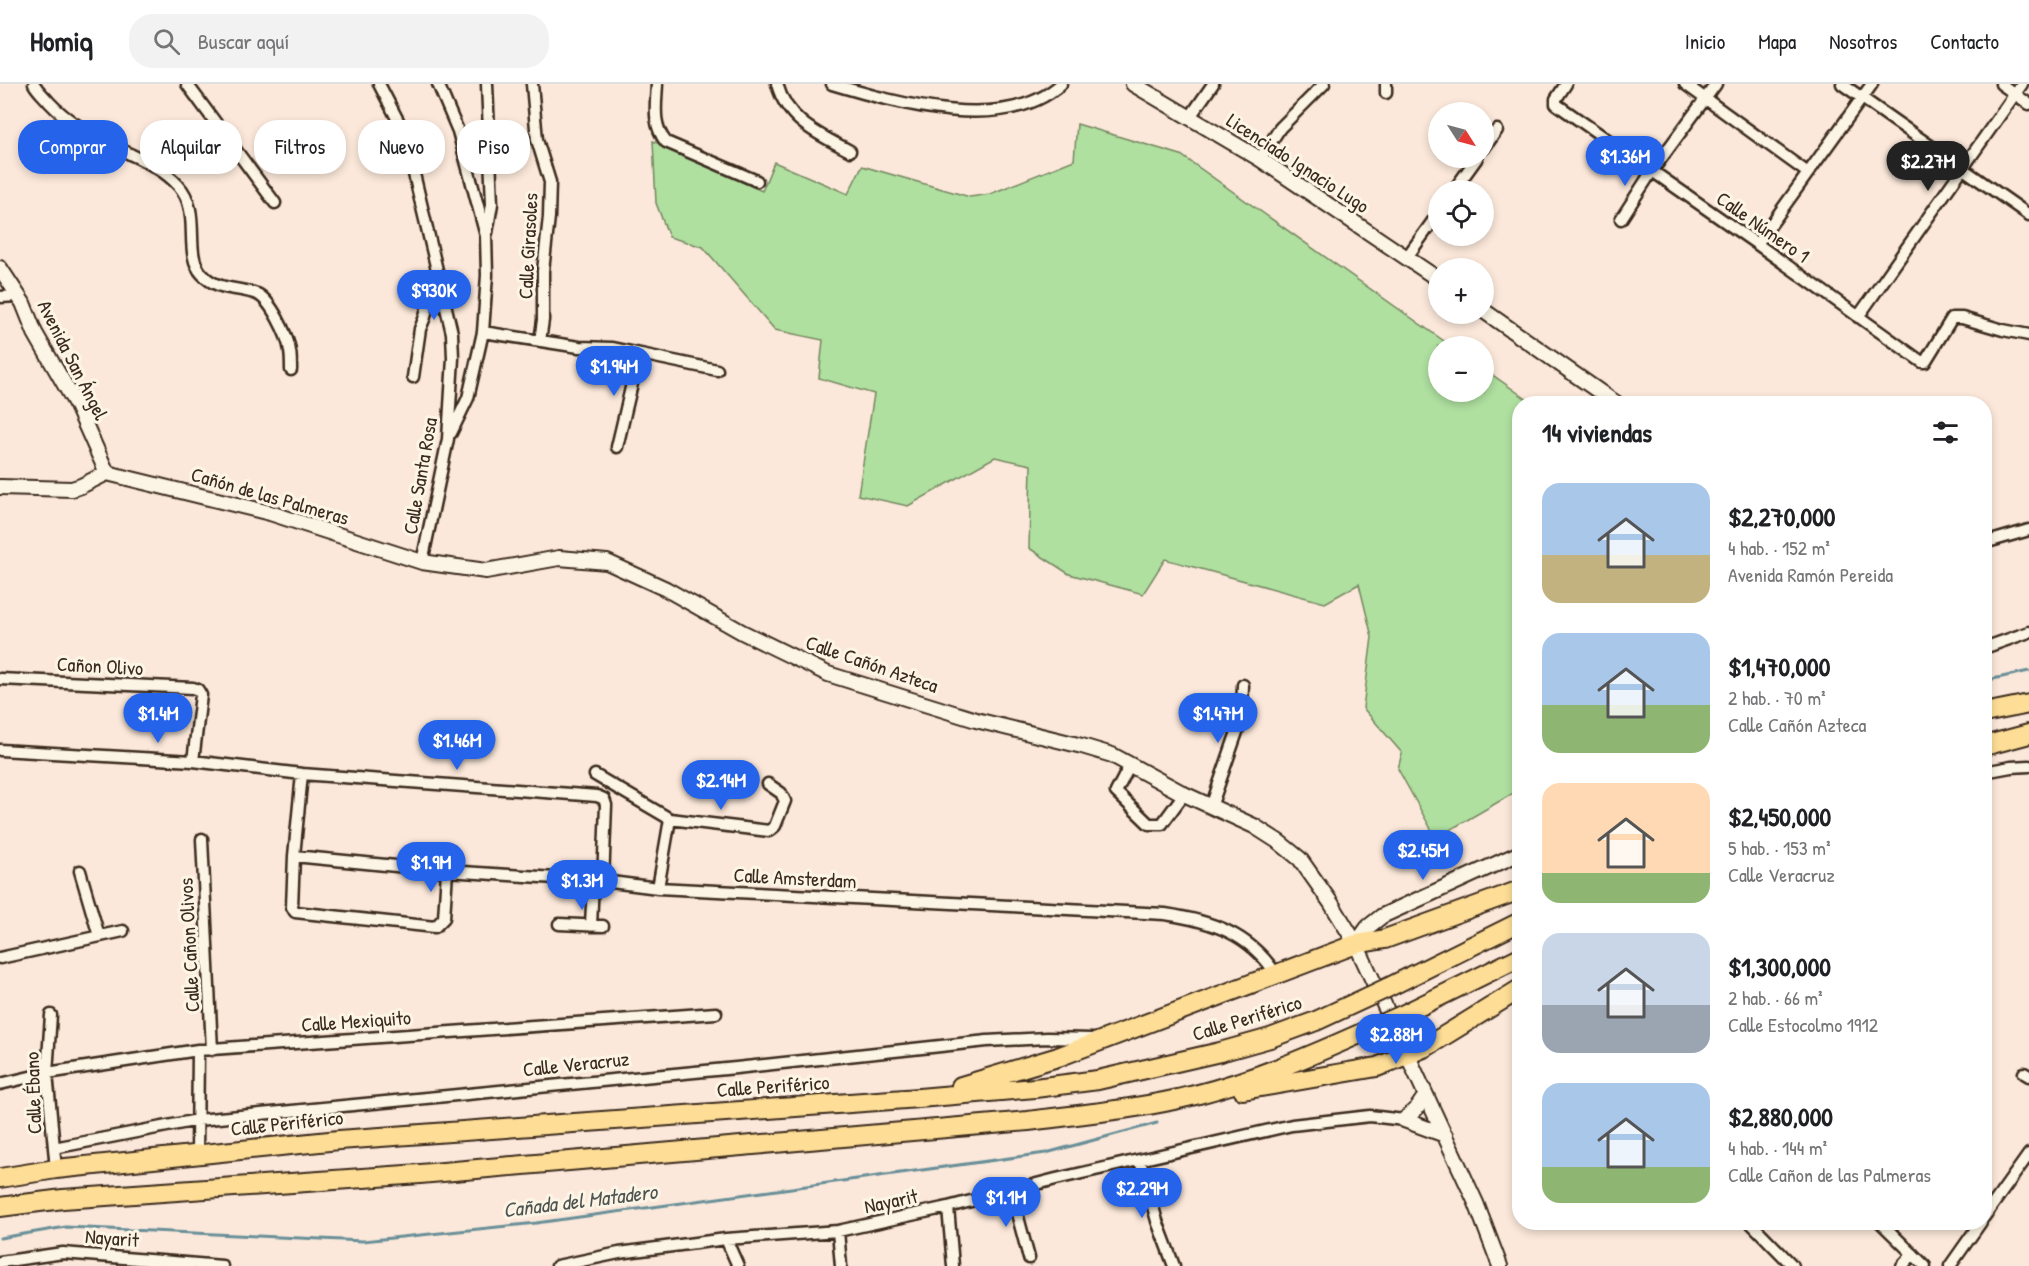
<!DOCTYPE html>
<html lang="es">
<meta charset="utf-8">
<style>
body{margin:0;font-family:"Patrick Hand",sans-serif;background:#f2f2f2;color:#202124;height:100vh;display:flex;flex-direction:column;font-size:22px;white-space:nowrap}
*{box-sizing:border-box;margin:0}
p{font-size:20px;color:#757577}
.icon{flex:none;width:33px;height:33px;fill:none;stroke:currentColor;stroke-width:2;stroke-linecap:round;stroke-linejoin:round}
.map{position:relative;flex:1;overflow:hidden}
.sheet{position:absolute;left:1512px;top:312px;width:480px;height:834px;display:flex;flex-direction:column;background:#fff;border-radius:24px;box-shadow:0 3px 9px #0003}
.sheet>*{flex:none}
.hud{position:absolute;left:18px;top:36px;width:570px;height:54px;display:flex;gap:12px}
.needle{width:39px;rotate:126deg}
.controls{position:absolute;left:1428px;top:18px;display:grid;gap:12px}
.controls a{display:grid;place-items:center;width:66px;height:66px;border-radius:50%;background:#fff;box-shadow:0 3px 9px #0003;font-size:30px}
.price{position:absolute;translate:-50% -51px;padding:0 14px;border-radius:21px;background:#2563eb;color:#fff;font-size:20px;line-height:39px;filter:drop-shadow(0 2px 3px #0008)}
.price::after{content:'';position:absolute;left:50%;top:36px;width:18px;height:14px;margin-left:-9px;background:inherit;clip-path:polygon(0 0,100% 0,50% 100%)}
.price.selected{background:#222;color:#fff}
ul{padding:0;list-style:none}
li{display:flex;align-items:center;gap:18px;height:150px;padding:0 30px}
li span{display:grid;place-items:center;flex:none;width:168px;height:120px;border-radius:18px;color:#555}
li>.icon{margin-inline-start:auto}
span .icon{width:72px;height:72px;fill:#fffc;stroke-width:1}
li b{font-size:26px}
h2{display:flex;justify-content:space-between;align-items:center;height:72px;padding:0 30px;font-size:26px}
.chip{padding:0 21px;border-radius:24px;background:#fff;box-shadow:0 3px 9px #0003;font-size:21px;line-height:54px}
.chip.selected{background:#2563eb;color:#fff}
header{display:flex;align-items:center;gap:36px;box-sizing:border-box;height:84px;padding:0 30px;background:#fff;border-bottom:2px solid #e0e0e0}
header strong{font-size:28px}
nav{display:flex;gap:33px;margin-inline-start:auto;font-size:21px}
.search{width:420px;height:54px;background:#f2f2f2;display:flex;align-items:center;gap:15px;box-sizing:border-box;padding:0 21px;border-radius:24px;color:#757577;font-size:22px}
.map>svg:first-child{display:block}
.green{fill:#afe0a0;stroke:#75855f;stroke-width:1.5}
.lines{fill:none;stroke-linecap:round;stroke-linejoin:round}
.stream{stroke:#698f98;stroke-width:3}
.street-casing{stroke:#3b2a1e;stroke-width:15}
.secondary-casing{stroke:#3b2a1e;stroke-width:18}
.highway-casing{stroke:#3b2a1e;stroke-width:22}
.street{stroke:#fcf5e5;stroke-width:10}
.secondary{stroke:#fcf5e5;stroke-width:14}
.highway{stroke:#fede96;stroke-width:18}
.highway-bridge-casing{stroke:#3b2a1e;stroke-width:22;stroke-linecap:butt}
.highway-bridge{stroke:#fede96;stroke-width:18}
.labels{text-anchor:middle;stroke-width:6;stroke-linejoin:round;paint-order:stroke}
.street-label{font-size:20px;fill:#3b2a1e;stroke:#fcf5e5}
.water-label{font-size:21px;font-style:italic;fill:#4e5451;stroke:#fcf5e5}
</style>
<header>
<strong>Homiq</strong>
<div class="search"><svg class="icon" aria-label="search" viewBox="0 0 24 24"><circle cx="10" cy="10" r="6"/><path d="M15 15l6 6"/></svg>Buscar aquí</div>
<nav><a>Inicio</a><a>Mapa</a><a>Nosotros</a><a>Contacto</a></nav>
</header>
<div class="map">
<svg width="2029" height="1182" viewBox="0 0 2029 1182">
<rect width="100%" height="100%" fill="#fbe8da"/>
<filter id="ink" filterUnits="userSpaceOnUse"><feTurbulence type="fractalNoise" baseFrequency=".0167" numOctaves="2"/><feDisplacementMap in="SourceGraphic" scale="12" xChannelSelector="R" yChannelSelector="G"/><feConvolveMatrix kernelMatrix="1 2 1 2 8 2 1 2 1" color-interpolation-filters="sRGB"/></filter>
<g filter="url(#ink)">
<!-- green -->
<path class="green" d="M1077,40l104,31 270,191h-13v46h46v-23l48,34 -12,1 -1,386 -83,48 -38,-69 4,-16 -39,-45 9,-71 -13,-53 -34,19 -160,-44 -22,35 -74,-20 -40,-26 2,-83 -36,-8 -87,49 -50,-11 16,-101 -55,-16 4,-38 -48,-10 -72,-83 -34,-10 -13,-34 -3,-62 109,50 12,-29 74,32 14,-28 108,31 20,-3 84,-34z"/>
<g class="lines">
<!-- stream -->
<path class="stream" d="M1984,597l45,-10
M0,1154l66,-11 297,14 173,-18 510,-70 111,-30"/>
<defs>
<path id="street" d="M34,0c4,7 10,12 15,18 22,24 54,38 83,53 17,8 33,16 46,30 25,27 4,67 24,89 15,17 36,13 55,20 14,6 31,42 33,57 1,6 1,13 1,19
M187,0l88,119
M379,0l25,48 48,201 1,25 -5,81 -26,123
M438,0l20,47 28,105 1,39 -4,57 -15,66 -17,35
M532,0l5,56 13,42 -1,35 -6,54v49l-3,21
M657,0c-1,21 -5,41 9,58l91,39
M777,0c10,37 41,50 73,67
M832,0c64,19 173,51 229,0
M1386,0v9
M1566,0l-10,15v5l201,140 165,118h3l27,-44h10l41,12 26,5
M1685,0l123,89
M1842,0l187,131
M2001,0l28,20
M1190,33l23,-33
M1484,64l13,-18
M1260,75l20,-31 44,-44
M1454,106l23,-32
M1621,135l31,-48 64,-87
M487,149l5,-29 -5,-120
M1757,160l115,-160
M1407,173l31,-43
M0,213l18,-1
M1858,233l164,-233
M483,248l96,15 33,1 105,22
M413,293l7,-48 5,-12 11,-47
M617,363l22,-93
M1984,459l45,-13
M1984,564l45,-16
M0,595l193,9 5,2 3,5 -8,66
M0,666l193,11 109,13 295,22 7,3 2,6 -3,76
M1130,681l-14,27 33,32h13l22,-30
M1984,688l27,-5 18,-1
M302,690l-8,82 -2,51 3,5 140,15 9,-9 3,-47
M595,691l75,44 99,12 6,-5 10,-25 -4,-8 -13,-9
M1211,723l27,-78 4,-19 1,-25
M202,755l10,211
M294,772l153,15 156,10 55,7 507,26c46,7 84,19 111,60
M80,787l19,65
M658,804l12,-69
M559,840l44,2
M591,842l2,-45
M0,874l123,-27
M51,931l-4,58 9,96
M2024,989l5,3
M0,1000l47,-11 151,-23 518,-37
M54,1064l144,-28 538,-52 251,-27 60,-3 45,1
M197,1071l1,-105
M1140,1077l17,60 17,45
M1011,1107l18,67
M948,1123l5,59
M1984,1133l45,-63
M1750,1138l43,44
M1880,1138l45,44
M838,1147l3,35
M726,1155l12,27
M0,1178l63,-9 159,13
M557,1182l62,-13 107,-14 112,-8 110,-24 108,-28 236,-54 78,-9 34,4
M1902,1182l11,-12
M1950,1182l31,-44"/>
<path id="secondary" d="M1133,0l127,75 178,120
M0,184l23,35 12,30 42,73 30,67
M1484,227l133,93
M107,389l163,40 152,49 64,9 73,-13 48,4 59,27 76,43 86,42 148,46 106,26 30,9 72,39 70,32 25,16 21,17 31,44 25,41 120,259 24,63
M0,403l72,2 9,-3 26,-13
M1356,860l12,-17 14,-11 138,-63
M1426,1011l-9,13 -13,12 41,15"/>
<path id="highway" d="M1984,629l45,-9
M1984,662l45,-12
M1387,904l133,-66
M1400,932l120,-59
M961,1002l97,-29 298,-113 29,-5 135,-49
M1243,1006l134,-23 49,-20 94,-58
M0,1094l56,-9 283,-29 580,-42 116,-10 63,-8 122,-28 50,-14 46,-17 54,-25
M0,1123l63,-8 357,-25 608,-53c55,-7 113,-12 167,-26 66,-17 127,-44 189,-72"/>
</defs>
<!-- street casing -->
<use href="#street" class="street-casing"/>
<!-- secondary casing -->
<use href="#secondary" class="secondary-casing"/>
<!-- highway casing -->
<use href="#highway" class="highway-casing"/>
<!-- street -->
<use href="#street" class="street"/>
<!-- secondary -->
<use href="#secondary" class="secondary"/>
<!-- highway -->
<use href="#highway" class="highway"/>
<defs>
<path id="highway-bridge" d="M1370,912l17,-8
M1384,939l16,-7"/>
</defs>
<!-- highway-bridge casing -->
<use href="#highway-bridge" class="highway-bridge-casing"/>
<!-- highway-bridge -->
<use href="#highway-bridge" class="highway-bridge"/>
</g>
</g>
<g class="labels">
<!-- street labels -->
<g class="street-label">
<text transform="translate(1298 79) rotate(33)" y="7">Licenciado Ignacio Lugo</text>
<text transform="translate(1763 143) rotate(35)" y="7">Calle Número 1</text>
<text transform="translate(528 162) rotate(-87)" y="7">Calle Girasoles</text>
<text transform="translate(73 276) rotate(63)" y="7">Avenida San Ángel</text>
<text transform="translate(420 392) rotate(-80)" y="7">Calle Santa Rosa</text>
<text transform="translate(270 412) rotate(16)" y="7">Cañón de las Palmeras</text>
<text transform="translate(872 580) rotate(19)" y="7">Calle Cañón Azteca</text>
<text transform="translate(100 582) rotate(3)" y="7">Cañon Olivo</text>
<text transform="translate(795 794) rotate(3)" y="7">Calle Amsterdam</text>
<text transform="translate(189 861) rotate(-93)" y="7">Calle Cañon Olivos</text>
<text transform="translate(1247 934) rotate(-17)" y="7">Calle Periférico</text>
<text transform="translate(356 937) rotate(-4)" y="7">Calle Mexiquito</text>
<text transform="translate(576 980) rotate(-6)" y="7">Calle Veracruz</text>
<text transform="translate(773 1002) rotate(-4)" y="7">Calle Periférico</text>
<text transform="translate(33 1009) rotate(-92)" y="7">Calle Ébano</text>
<text transform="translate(287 1039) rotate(-6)" y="7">Calle Periférico</text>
<text transform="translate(891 1117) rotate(-12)" y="7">Nayarit</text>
<text transform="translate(112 1154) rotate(4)" y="7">Nayarit</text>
</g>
<!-- water labels -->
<g class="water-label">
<text transform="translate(580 1117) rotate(-7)" y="7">Cañada del Matadero</text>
</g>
</g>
</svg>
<div class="controls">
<a><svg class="needle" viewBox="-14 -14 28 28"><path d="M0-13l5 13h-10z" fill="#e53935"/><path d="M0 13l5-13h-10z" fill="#757577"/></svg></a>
<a><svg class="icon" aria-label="locate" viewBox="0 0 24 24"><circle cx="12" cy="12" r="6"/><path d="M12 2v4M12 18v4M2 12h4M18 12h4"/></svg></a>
<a>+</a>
<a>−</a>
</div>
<b class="price" style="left:1625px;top:103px">$1.36M</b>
<b class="price selected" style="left:1928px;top:108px">$2.27M</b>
<b class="price" style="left:434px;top:237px">$930K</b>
<b class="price" style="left:614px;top:313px">$1.94M</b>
<b class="price" style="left:158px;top:660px">$1.4M</b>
<b class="price" style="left:1218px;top:660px">$1.47M</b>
<b class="price" style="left:457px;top:687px">$1.46M</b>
<b class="price" style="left:721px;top:727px">$2.14M</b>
<b class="price" style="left:1423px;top:797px">$2.45M</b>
<b class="price" style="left:431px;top:809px">$1.9M</b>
<b class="price" style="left:582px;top:827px">$1.3M</b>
<b class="price" style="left:1396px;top:981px">$2.88M</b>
<b class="price" style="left:1142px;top:1135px">$2.29M</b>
<b class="price" style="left:1006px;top:1144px">$1.1M</b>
<div class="hud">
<a class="chip selected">Comprar</a>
<a class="chip">Alquilar</a>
<a class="chip">Filtros</a>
<a class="chip">Nuevo</a>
<a class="chip">Piso</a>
</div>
<section class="sheet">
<h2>14 viviendas<svg class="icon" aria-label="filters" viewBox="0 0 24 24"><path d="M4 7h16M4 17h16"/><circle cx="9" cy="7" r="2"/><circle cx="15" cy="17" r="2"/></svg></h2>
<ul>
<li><span style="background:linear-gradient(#a9c7e8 60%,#c2b280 0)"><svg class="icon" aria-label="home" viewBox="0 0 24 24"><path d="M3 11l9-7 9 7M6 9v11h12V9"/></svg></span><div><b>$2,270,000</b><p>4 hab. · 152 m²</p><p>Avenida Ramón Pereida</p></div></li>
<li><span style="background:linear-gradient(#a9c7e8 60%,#8fb573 0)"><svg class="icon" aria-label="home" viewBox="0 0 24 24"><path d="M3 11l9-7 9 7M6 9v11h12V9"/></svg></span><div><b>$1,470,000</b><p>2 hab. · 70 m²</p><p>Calle Cañón Azteca</p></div></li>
<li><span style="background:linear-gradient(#ffd9b3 75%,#8fb573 0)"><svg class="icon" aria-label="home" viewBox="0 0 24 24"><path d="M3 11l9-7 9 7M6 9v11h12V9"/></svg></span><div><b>$2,450,000</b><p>5 hab. · 153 m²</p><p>Calle Veracruz</p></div></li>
<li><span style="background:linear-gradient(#c9d6e8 60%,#9aa5b1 0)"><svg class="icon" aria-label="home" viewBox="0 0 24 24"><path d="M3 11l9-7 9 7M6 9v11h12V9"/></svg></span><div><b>$1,300,000</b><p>2 hab. · 66 m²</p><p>Calle Estocolmo 1912</p></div></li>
<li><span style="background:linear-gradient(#a9c7e8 70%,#8fb573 0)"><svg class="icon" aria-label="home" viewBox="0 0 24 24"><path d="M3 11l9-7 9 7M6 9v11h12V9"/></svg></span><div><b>$2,880,000</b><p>4 hab. · 144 m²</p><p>Calle Cañon de las Palmeras</p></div></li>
</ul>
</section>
</div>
